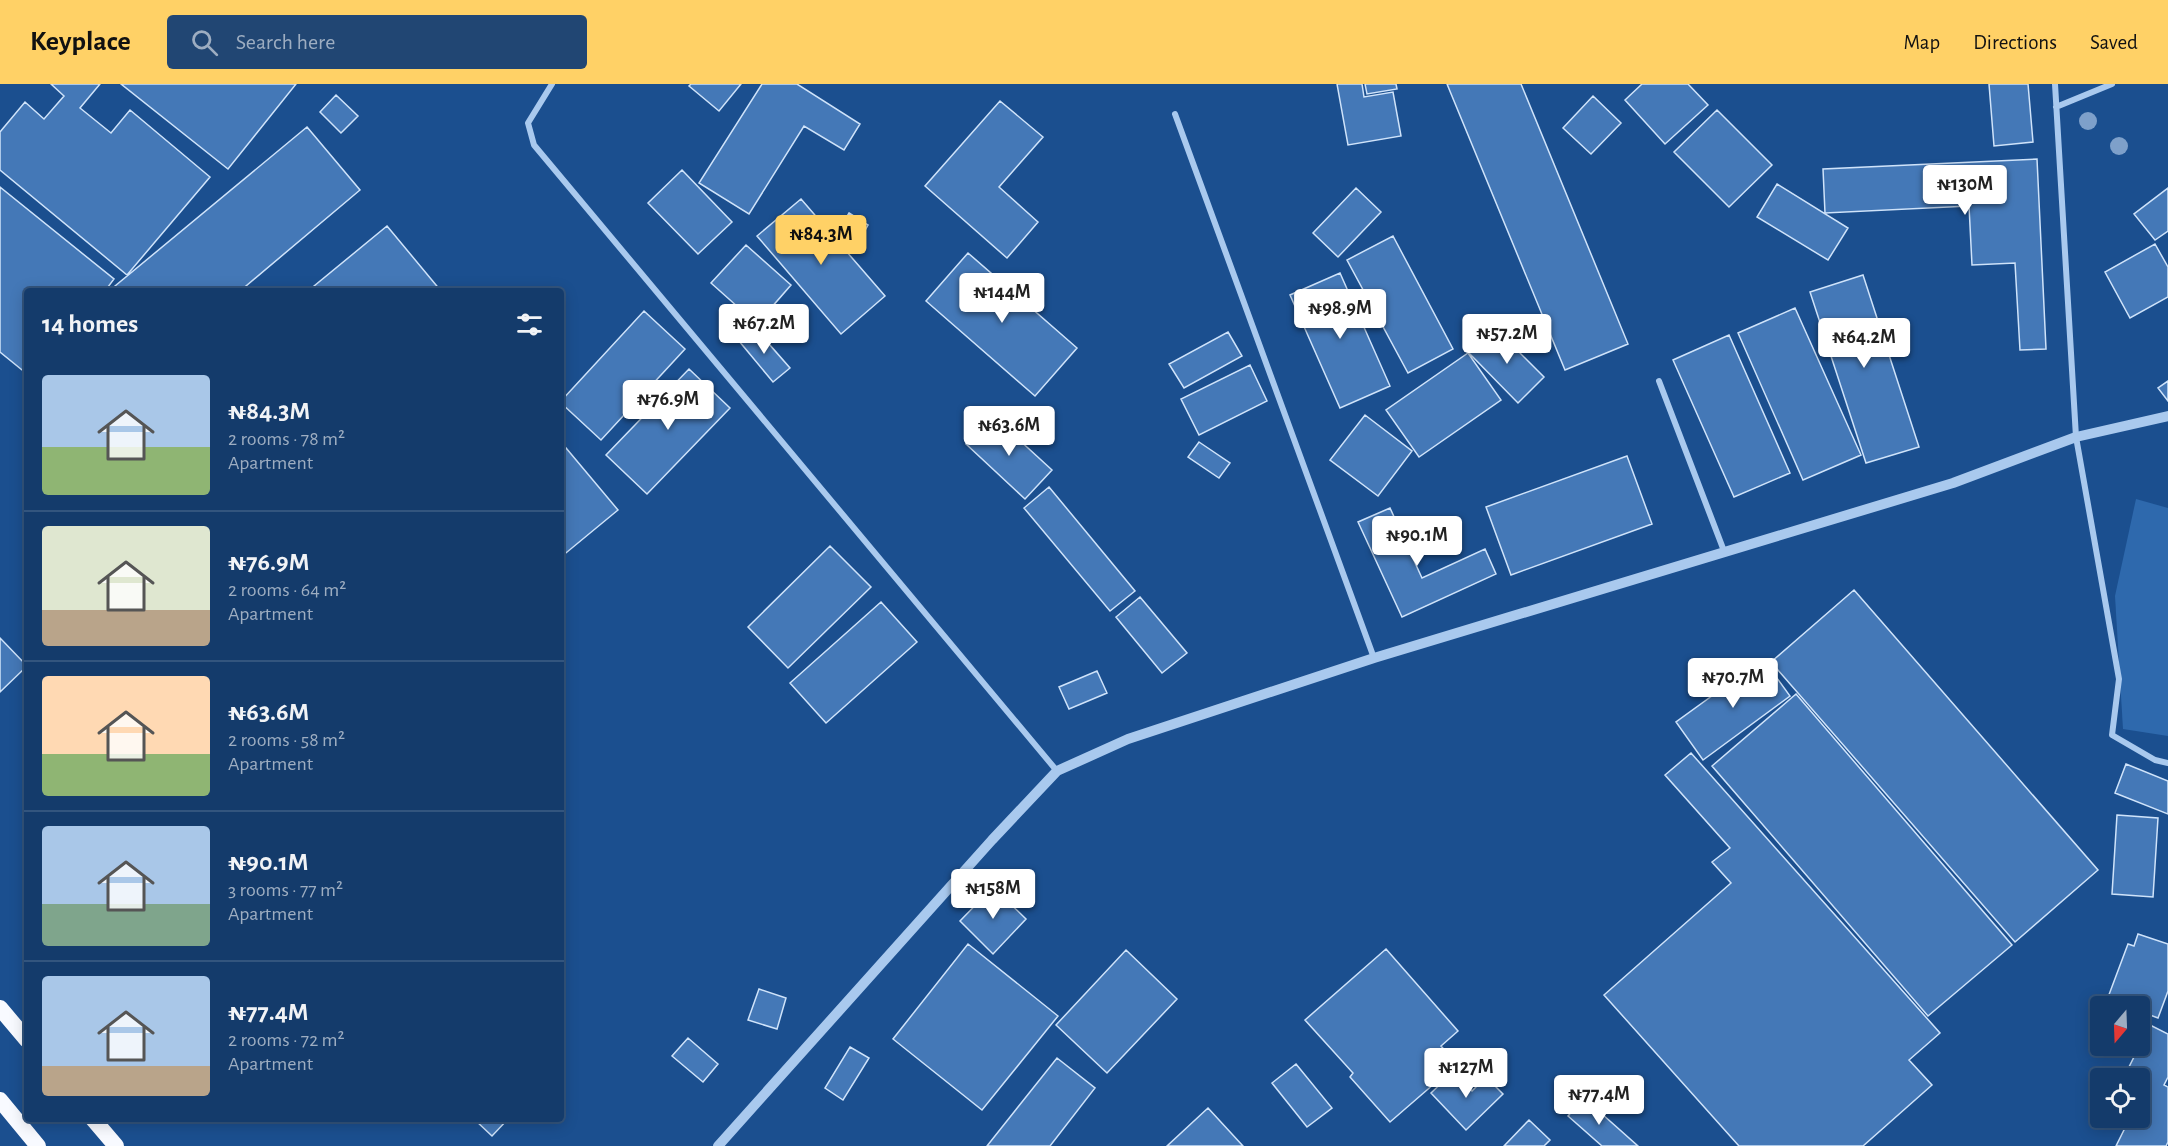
<!DOCTYPE html>
<meta charset="utf-8">
<style>
body{margin:0;font-family:"Alegreya Sans",sans-serif;background:#214673;color:#f1f3f6;height:100vh;display:flex;flex-direction:column;font-size:22px;white-space:nowrap}
*{box-sizing:border-box;margin:0}
p{font-size:20px;color:#9dadc1}
.icon{flex:none;width:33px;height:33px;fill:none;stroke:currentColor;stroke-width:2;stroke-linecap:round;stroke-linejoin:round}
.map{position:relative;flex:1;overflow:hidden}
.side{position:absolute;left:24px;top:204px;width:540px;height:834px;display:flex;flex-direction:column;background:#143b6b;border-radius:6px;box-shadow:0 3px 15px #0003,0 0 0 2px #33557e}
.side>*{flex:none}
.needle{width:39px;rotate:199deg}
.fabs{position:absolute;left:2090px;top:912px;display:grid;gap:12px}
.fabs a{display:grid;place-items:center;width:60px;height:60px;border-radius:6px;background:#143b6b;box-shadow:0 3px 15px #0003,0 0 0 2px #33557e;font-size:30px}
.price{position:absolute;translate:-50% -51px;padding:0 14px;border-radius:6px;background:#fff;color:#222;font-size:20px;line-height:39px;filter:drop-shadow(0 2px 3px #0008)}
.price::after{content:'';position:absolute;left:50%;top:36px;width:18px;height:14px;margin-left:-9px;background:inherit;clip-path:polygon(0 0,100% 0,50% 100%)}
.price.active{background:#ffd166;color:#111}
ul{padding:0;list-style:none}
li{display:flex;align-items:center;gap:18px;height:150px;padding:0 18px}
li+li{border-top:2px solid #33557e}
li span{display:grid;place-items:center;flex:none;width:168px;height:120px;border-radius:6px;color:#555}
li>.icon{margin-inline-start:auto}
span .icon{width:72px;height:72px;fill:#fffc;stroke-width:1}
li b{font-size:26px}
h2{display:flex;justify-content:space-between;align-items:center;height:72px;padding:0 18px;font-size:26px}
header{display:flex;align-items:center;gap:36px;box-sizing:border-box;height:84px;padding:0 30px;background:#ffd166;color:#111}
header strong{font-size:28px}
nav{display:flex;gap:33px;margin-inline-start:auto;font-size:21px}
.search{width:420px;height:54px;background:#214673;display:flex;align-items:center;gap:15px;box-sizing:border-box;padding:0 21px;border-radius:6px;color:#9dadc1;font-size:22px}
.map>svg:first-child{display:block}
.green{fill:#2e69ad}
.building{fill:#4478b7;stroke:#cfe3fa;stroke-width:1.5}
.lines{fill:none;stroke-linecap:round;stroke-linejoin:round}
.minor{stroke:#a9c9ee;stroke-width:6}
.tertiary{stroke:#a9c9ee;stroke-width:10}
.trunk{stroke:#f8faff;stroke-width:16}
.tree{fill:#7ea0ca}
</style>
<header>
<strong>Keyplace</strong>
<div class="search"><svg class="icon" aria-label="search" viewBox="0 0 24 24"><circle cx="10" cy="10" r="6"/><path d="M15 15l6 6"/></svg>Search here</div>
<nav><a>Map</a><a>Directions</a><a>Saved</a></nav>
</header>
<div class="map">
<svg width="2168" height="1062" viewBox="0 0 2168 1062">
<rect width="100%" height="100%" fill="#1b4f8f"/>
<!-- green -->
<path class="green" d="M2136,415l32,9v228l-45,-7 -8,-133z"/>
<!-- building -->
<path class="building" d="M51,0h49l-20,24 31,25 19,-23 80,67 -83,98 -127,-105v-38l25,-30 19,17 20,-23z
M121,0h175l-68,85z
M691,0h50l-22,27 -30,-25z
M762,0h35l63,40 -16,26 -40,-24 -55,88 -50,-31z
M1337,0h25l2,13 29,-5 8,44 -53,9z
M1365,0h31l1,5 -30,5z
M1447,0h74l107,260 -63,26z
M1642,0h46l20,21 -43,39 -40,-44z
M1989,0h39l5,58 -39,4z
M336,11l22,21 -17,17 -21,-21z
M1593,12l28,27 -30,31 -28,-26z
M1000,17l43,36 -44,50 39,35 -31,36 -82,-72z
M1717,26l55,55 -43,42 -55,-55z
M307,43l53,63 -120,101h-131z
M2037,75l9,190 -26,1 -5,-87 -43,2 -3,-59 -144,7 -2,-44z
M682,86l50,52 -34,32 -50,-51z
M1777,100l71,44 -20,32 -71,-43z
M0,103l114,92 -9,12h-78v83l-27,-22z
M1356,104l25,24 -43,45 -25,-24z
M2168,104v43l-13,9 -21,-26z
M801,115l84,97 -44,38 -84,-98z
M849,129l19,12 -10,18 -20,-12z
M387,142l54,65h-133z
M1393,152l60,113 -45,24 -61,-113z
M2155,160l13,23v30l-38,21 -25,-46z
M746,161l45,40 -34,39 -46,-41z
M968,169l109,95 -42,48 -109,-95z
M1340,189l50,113 -50,22 -50,-113z
M1863,191l56,172 -53,16 -56,-171z
M1795,224l66,147 -58,25 -65,-147z
M644,227l41,38 -84,91 -40,-37v-2z
M755,244l35,40 -17,14 -34,-41z
M1495,244l49,49 -26,26 -49,-50z
M1228,248l14,24 -58,32 -15,-24z
M1729,251l61,138 -56,24 -61,-137z
M1468,269l33,47 -82,57 -33,-47z
M1250,281l17,36 -68,34 -18,-36z
M689,285l41,39 -83,86 -41,-39z
M2168,297v20l-10,-13z
M1365,331l47,36 -34,45 -48,-36z
M993,332l59,54 -27,29 -59,-55z
M561,358l57,68 -57,47z
M1199,358l31,21 -11,15 -31,-21z
M1627,372l25,68 -141,51 -25,-68z
M1049,403l86,104 -25,20 -86,-103z
M1390,424l32,70 63,-29 11,25 -94,43 -44,-95z
M830,462l41,41 -83,81 -40,-41z
M1854,506l244,280 -83,72 -244,-280z
M1140,513l47,56 -25,20 -46,-56z
M881,518l36,40 -91,81 -36,-40z
M0,554l27,28 -27,26z
M1763,575l27,37 -87,64 -27,-38z
M1097,587l10,22 -38,16 -10,-22z
M1796,610l216,251 -84,71 -216,-250z
M1691,669l249,280 -31,27 23,25 -69,61h-124l-135,-151 127,-112 -19,-21 18,-14 -65,-73z
M2126,680l42,17v33l-53,-21z
M2117,731l41,3 -5,79 -41,-3z
M993,803l33,32 -33,35 -33,-33z
M2138,850l30,10v47l-10,27 -19,-7v-5h-12l-20,-6 21,-56 6,2z
M968,860l90,72 -76,94 -89,-71z
M1386,865l72,82 -17,15 16,18 -67,58 -40,-45 3,-4 -48,-53z
M1126,866l51,49 -70,74 -51,-48z
M759,905l27,9 -9,31 -29,-9z
M2150,941l18,9v43l-4,8 4,2v55l-2,4h-50l14,-28h9v-18l10,-20 -21,-11z
M688,954l30,26 -15,18 -31,-26z
M850,963l19,11 -26,42 -18,-12z
M1057,974l38,30 -45,58h-63z
M1296,980l36,44 -25,19 -35,-44z
M1453,988l19,19 14,-14 17,17 -37,36 -35,-37z
M1584,1014l54,48h-36l-34,-30z
M1208,1024l35,38h-76z
M474,1035h34l-16,17z
M1529,1036l21,20 -6,6h-40z"/>
<g class="lines">
<!-- minor -->
<path class="minor" d="M552,0l-24,39 6,22 523,626
M2055,0l21,353 43,242 -7,56 43,25 13,3
M2056,23l56,-23
M1175,30l199,544
M1659,297l65,170"/>
<!-- tertiary -->
<path class="tertiary" d="M718,1062l274,-306 65,-69 71,-32 246,-81 579,-175 123,-46 92,-21"/>
<!-- trunk -->
<path class="trunk" d="M0,924l27,32
M0,1016l38,46
M93,1035l23,27"/>
</g>
<!-- trees -->
<g class="tree">
<circle cx="2088" cy="37" r="9"/>
<circle cx="2119" cy="62" r="9"/>
</g>
</svg>
<div class="fabs">
<a><svg class="needle" viewBox="-14 -14 28 28"><path d="M0-13l5 13h-10z" fill="#e53935"/><path d="M0 13l5-13h-10z" fill="#9dadc1"/></svg></a>
<a><svg class="icon" aria-label="locate" viewBox="0 0 24 24"><circle cx="12" cy="12" r="6"/><path d="M12 2v4M12 18v4M2 12h4M18 12h4"/></svg></a>
</div>
<b class="price" style="left:1965px;top:132px">₦130M</b>
<b class="price active" style="left:821px;top:182px">₦84.3M</b>
<b class="price" style="left:1002px;top:240px">₦144M</b>
<b class="price" style="left:1340px;top:256px">₦98.9M</b>
<b class="price" style="left:764px;top:271px">₦67.2M</b>
<b class="price" style="left:1507px;top:281px">₦57.2M</b>
<b class="price" style="left:1864px;top:285px">₦64.2M</b>
<b class="price" style="left:668px;top:347px">₦76.9M</b>
<b class="price" style="left:1009px;top:373px">₦63.6M</b>
<b class="price" style="left:1417px;top:483px">₦90.1M</b>
<b class="price" style="left:1733px;top:625px">₦70.7M</b>
<b class="price" style="left:993px;top:836px">₦158M</b>
<b class="price" style="left:1466px;top:1015px">₦127M</b>
<b class="price" style="left:1599px;top:1042px">₦77.4M</b>
<section class="side">
<h2>14 homes<svg class="icon" aria-label="filters" viewBox="0 0 24 24"><path d="M4 7h16M4 17h16"/><circle cx="9" cy="7" r="2"/><circle cx="15" cy="17" r="2"/></svg></h2>
<ul>
<li><span style="background:linear-gradient(#a9c7e8 60%,#8fb573 0)"><svg class="icon" aria-label="home" viewBox="0 0 24 24"><path d="M3 11l9-7 9 7M6 9v11h12V9"/></svg></span><div><b>₦84.3M</b><p>2 rooms · 78 m²</p><p>Apartment</p></div></li>
<li><span style="background:linear-gradient(#dfe7d0 70%,#b9a48a 0)"><svg class="icon" aria-label="home" viewBox="0 0 24 24"><path d="M3 11l9-7 9 7M6 9v11h12V9"/></svg></span><div><b>₦76.9M</b><p>2 rooms · 64 m²</p><p>Apartment</p></div></li>
<li><span style="background:linear-gradient(#ffd9b3 65%,#8fb573 0)"><svg class="icon" aria-label="home" viewBox="0 0 24 24"><path d="M3 11l9-7 9 7M6 9v11h12V9"/></svg></span><div><b>₦63.6M</b><p>2 rooms · 58 m²</p><p>Apartment</p></div></li>
<li><span style="background:linear-gradient(#a9c7e8 65%,#7fa58c 0)"><svg class="icon" aria-label="home" viewBox="0 0 24 24"><path d="M3 11l9-7 9 7M6 9v11h12V9"/></svg></span><div><b>₦90.1M</b><p>3 rooms · 77 m²</p><p>Apartment</p></div></li>
<li><span style="background:linear-gradient(#a9c7e8 75%,#b9a48a 0)"><svg class="icon" aria-label="home" viewBox="0 0 24 24"><path d="M3 11l9-7 9 7M6 9v11h12V9"/></svg></span><div><b>₦77.4M</b><p>2 rooms · 72 m²</p><p>Apartment</p></div></li>
</ul>
</section>
</div>
